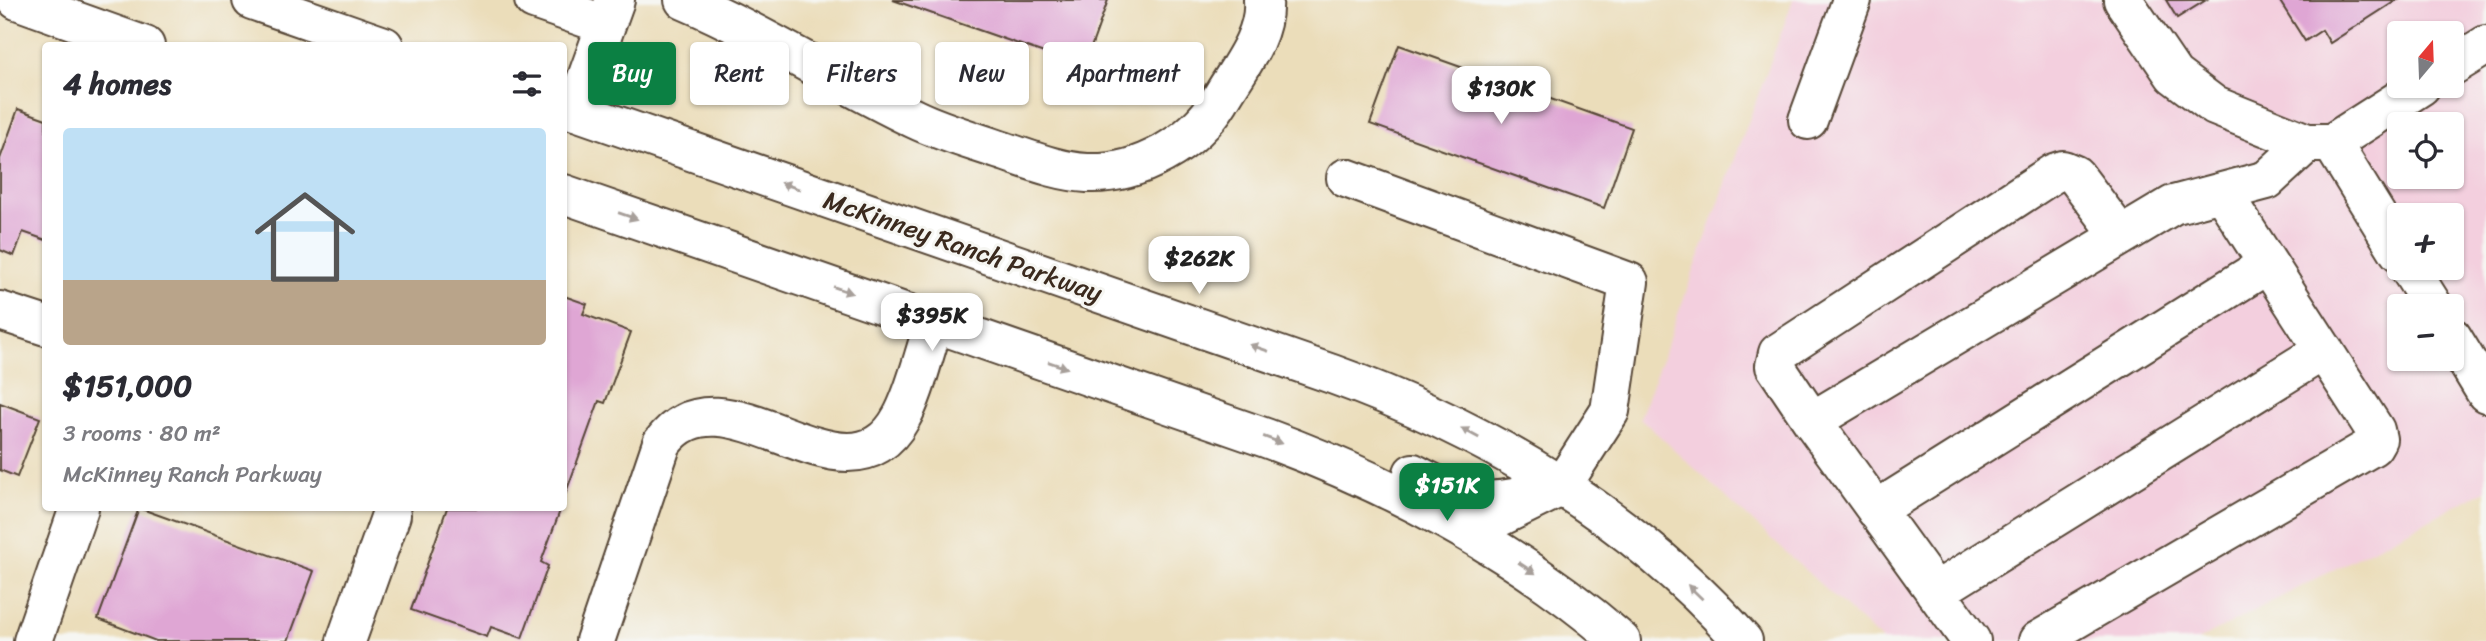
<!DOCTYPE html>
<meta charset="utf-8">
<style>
body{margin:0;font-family:Sriracha,sans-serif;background:#f2f2f3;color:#2b2b33;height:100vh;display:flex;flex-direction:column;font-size:26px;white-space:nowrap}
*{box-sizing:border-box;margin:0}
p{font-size:23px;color:#7c7c81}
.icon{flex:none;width:38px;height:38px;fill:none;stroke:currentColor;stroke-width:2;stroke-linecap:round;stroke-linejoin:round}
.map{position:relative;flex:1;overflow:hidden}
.drawer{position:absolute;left:42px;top:42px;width:525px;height:469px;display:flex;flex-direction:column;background:#fff;border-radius:7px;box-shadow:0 2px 5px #0004}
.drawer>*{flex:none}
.top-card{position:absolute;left:588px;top:42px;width:665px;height:63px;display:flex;gap:14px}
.needle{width:46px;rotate:19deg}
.controls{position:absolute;left:2387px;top:21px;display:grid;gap:14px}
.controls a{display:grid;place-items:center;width:77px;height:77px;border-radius:7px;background:#fff;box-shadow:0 2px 5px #0004;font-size:35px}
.price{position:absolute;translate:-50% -60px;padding:0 16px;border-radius:14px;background:#fff;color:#222;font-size:23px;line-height:46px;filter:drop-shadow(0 2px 4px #0008)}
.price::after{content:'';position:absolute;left:50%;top:42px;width:21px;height:16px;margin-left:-10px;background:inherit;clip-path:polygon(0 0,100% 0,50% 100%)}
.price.selected{background:#0b8043;color:#fff}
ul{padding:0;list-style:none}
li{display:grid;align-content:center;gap:14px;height:371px;padding:0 21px}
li+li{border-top:2px solid #e1e1e2}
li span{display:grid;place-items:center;height:217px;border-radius:7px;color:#555}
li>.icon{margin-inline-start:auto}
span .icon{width:126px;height:126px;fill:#fffc;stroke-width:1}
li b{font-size:30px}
h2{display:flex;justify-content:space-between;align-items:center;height:84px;padding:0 21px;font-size:30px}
.chip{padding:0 24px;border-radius:7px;background:#fff;box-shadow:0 2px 5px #0004;font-size:24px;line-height:63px}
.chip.selected{background:#0b8043;color:#fff}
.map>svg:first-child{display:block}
.built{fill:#f3cfde;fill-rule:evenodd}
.building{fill:#dfa6d4}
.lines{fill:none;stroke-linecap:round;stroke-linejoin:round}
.minor-casing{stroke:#554535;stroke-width:42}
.major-casing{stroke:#554535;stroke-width:42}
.minor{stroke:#fff;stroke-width:38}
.major{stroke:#fff;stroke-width:38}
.oneway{fill:#a79f9a}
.labels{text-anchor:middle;stroke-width:6;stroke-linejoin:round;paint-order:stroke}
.street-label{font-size:26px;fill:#3b2a1e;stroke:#f6f6f2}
</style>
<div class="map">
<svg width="2486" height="641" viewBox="0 0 2486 641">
<rect width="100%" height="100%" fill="#f6f6f2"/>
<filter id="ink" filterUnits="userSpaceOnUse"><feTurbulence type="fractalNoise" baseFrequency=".0143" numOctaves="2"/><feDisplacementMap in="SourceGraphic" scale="14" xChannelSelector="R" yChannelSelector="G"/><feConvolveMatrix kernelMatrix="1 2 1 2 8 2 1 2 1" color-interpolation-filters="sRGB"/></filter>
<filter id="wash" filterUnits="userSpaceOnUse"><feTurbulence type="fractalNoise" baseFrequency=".00686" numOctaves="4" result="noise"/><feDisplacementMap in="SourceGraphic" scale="28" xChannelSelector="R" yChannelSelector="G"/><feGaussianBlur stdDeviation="1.57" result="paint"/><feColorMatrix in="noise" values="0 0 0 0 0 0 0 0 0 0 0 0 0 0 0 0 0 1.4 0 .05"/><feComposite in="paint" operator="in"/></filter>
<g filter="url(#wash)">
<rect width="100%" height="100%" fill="#ebddba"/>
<!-- built -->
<path class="built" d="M1793,0h693v490l-289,151h-315l-242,-223zM2399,33h53v53h-53zM2399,124h53v53h-53zM2399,215h53v53h-53zM2399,306h53v53h-53z"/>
<g id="blocks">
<!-- building -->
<path class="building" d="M893,0h215l-24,67z
M2166,0h40l-29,18z
M2279,0h118l-67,43 -8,-13 -17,11z
M1399,45l233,83 -28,80 -234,-84z
M18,109l28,10v121l-23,-8 -9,24 -14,-6v-91z
M564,296l23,8 -4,10 48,18 -26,71 -6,-2 -35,97z
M0,403l40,15 -23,59 -17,-7z
M139,508l175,63 -26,70h-132l-58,-22z
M447,508h114l-20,54 7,4 -26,72 -31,-11 -4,10 -76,-27z"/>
</g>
</g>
<g filter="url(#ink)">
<use href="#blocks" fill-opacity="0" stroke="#554535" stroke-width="2"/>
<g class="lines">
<defs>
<path id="minor" d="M534,0l72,25
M684,0c80,34 153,82 231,119 27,13 56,21 85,31 28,9 56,21 87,23 52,2 106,-29 133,-73 17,-30 46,-63 43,-100
M2123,0l51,75 41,31 92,37h25l89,-57
M2452,66l34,-21
M575,111l40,-111
M1808,120l44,-120
M2332,143l67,109
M1346,178l283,104 -19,129 -49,76 -92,45
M2409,268l24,38
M0,311l46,15
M2452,337l34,56
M1812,421l-37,-55 3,-13 276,-180 9,-3 12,5 46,61
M1876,510l392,-246
M1935,592l389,-242
M33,641l46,-133
M346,641l45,-126
M595,641l67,-198c63,-86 184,75 239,-25 15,-26 23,-67 34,-96
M1971,641l-159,-220 361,-216 94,-25 40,-37
M2038,641l335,-195 4,-7 -2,-9 -152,-236"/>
<path id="major" d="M17,0l128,46
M252,0l132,46
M564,107l768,267c153,55 302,143 411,267
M564,194l702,244c130,48 250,112 355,203
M1413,473c68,36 75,32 148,14"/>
</defs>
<!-- minor casing -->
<use href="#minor" class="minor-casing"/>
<!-- major casing -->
<use href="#major" class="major-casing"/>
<!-- minor -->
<use href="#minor" class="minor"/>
<!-- major -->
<use href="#major" class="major"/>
</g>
<!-- one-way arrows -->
<defs><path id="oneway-solid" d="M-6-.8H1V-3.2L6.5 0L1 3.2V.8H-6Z" transform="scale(1.75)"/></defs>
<g class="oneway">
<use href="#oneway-solid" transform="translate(790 186) rotate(-161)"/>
<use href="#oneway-solid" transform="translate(628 216) rotate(19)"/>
<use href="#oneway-solid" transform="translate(843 290) rotate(19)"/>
<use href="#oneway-solid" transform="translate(1259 348) rotate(-161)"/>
<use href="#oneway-solid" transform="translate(1058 365) rotate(19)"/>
<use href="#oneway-solid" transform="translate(1470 433) rotate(-151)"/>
<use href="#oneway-solid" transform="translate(1273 440) rotate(20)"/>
<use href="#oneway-solid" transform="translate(1527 568) rotate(33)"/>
<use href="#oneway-solid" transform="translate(1695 592) rotate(-136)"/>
</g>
</g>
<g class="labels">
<!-- street labels -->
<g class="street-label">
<text transform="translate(963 246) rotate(19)" y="9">McKinney Ranch Parkway</text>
</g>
</g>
</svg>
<div class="controls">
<a><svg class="needle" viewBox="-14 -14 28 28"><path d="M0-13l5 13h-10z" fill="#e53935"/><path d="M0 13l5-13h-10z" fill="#7c7c81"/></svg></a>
<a><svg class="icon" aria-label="locate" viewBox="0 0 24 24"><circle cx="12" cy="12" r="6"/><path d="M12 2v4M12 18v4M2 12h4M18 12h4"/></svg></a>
<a>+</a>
<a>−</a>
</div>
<b class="price" style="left:1501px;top:126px">$130K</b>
<b class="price" style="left:1199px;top:296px">$262K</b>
<b class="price" style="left:932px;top:353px">$395K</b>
<b class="price selected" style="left:1447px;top:523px">$151K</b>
<div class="top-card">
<a class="chip selected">Buy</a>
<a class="chip">Rent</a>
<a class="chip">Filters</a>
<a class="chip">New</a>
<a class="chip">Apartment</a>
</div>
<section class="drawer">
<h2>4 homes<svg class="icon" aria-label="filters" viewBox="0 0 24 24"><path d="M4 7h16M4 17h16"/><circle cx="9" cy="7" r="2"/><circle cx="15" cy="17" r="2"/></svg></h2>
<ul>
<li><span style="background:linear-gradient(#bfe0f5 70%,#b9a48a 0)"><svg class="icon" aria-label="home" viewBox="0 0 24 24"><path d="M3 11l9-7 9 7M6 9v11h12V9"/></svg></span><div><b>$151,000</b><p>3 rooms · 80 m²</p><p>McKinney Ranch Parkway</p></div></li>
</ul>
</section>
</div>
